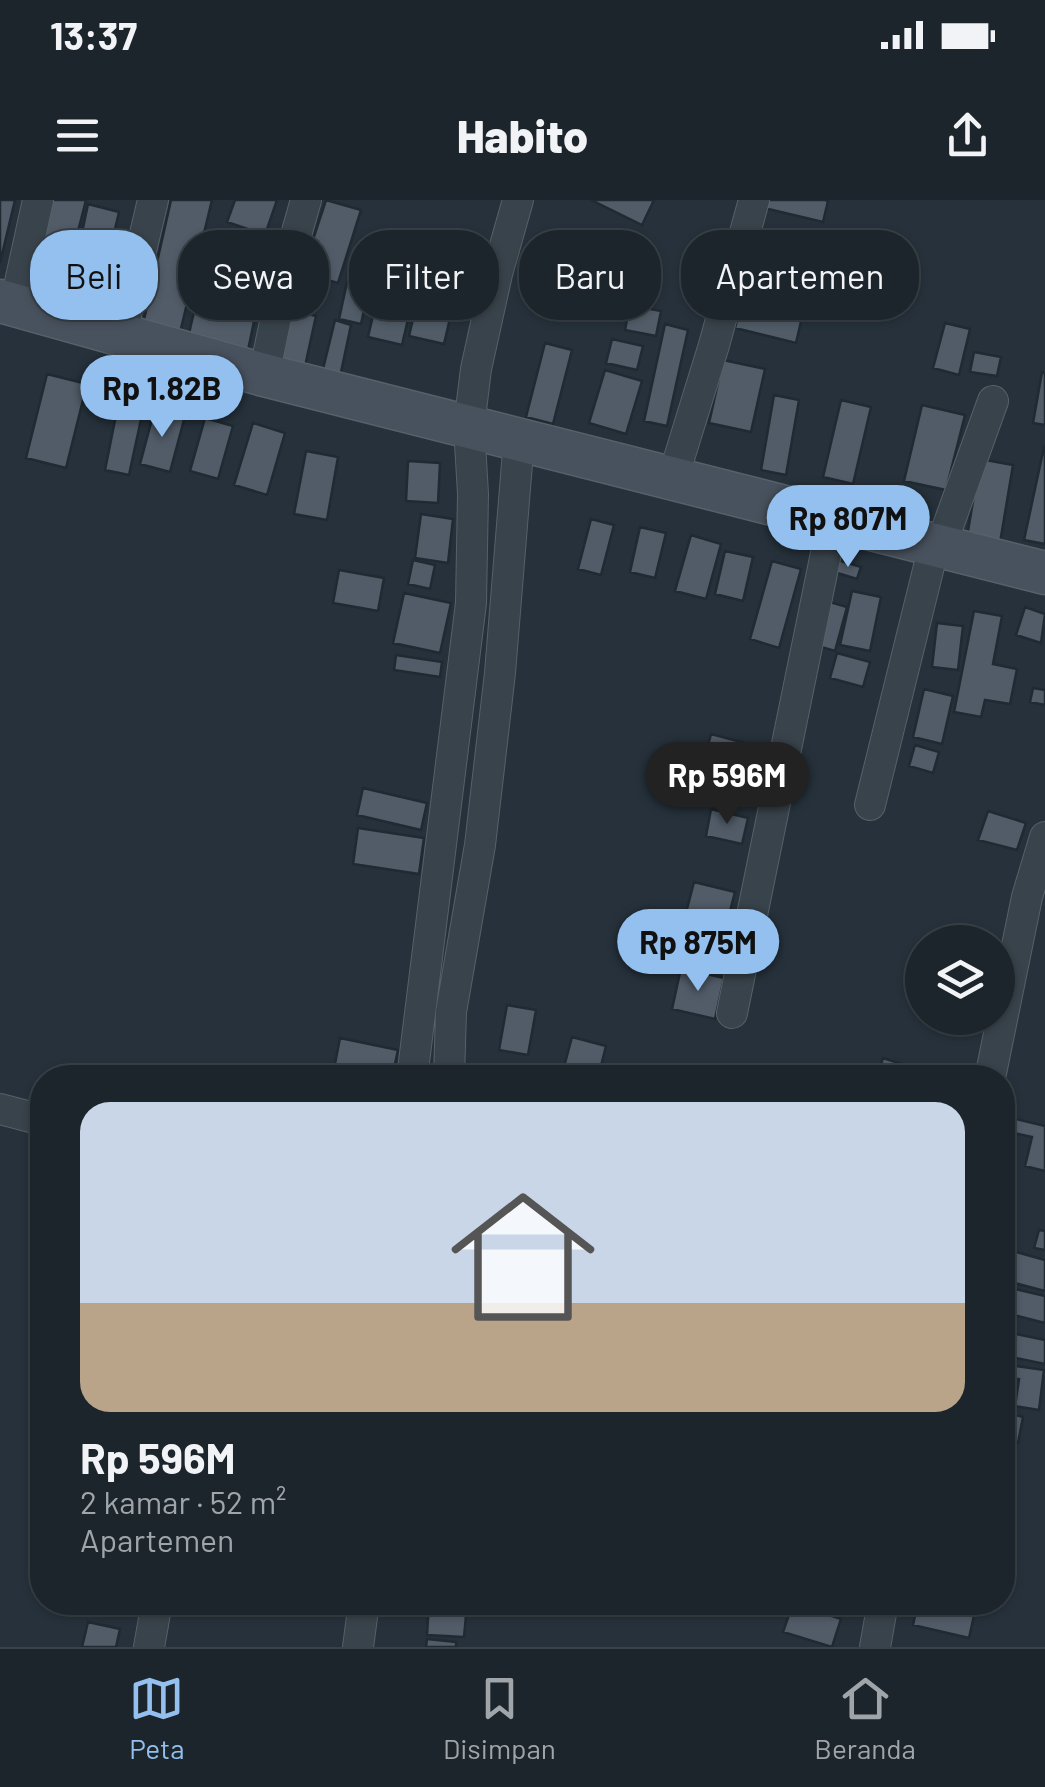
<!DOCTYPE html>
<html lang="id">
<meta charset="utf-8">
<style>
body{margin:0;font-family:Barlow,sans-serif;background:#252d34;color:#f1f3f6;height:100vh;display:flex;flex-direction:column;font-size:38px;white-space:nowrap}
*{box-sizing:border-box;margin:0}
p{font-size:32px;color:#a0a5a9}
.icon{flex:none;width:55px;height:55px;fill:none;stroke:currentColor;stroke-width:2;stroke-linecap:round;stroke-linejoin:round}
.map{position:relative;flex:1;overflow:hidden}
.sheet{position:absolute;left:30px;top:865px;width:985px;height:550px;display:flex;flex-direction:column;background:#1c252c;border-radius:40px;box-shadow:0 2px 8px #0004,0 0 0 2px #3a4248}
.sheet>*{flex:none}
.hud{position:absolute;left:30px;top:30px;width:985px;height:90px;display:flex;gap:20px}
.buttons{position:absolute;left:905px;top:725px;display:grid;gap:20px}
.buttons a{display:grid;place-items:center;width:110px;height:110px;border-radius:50%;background:#1c252c;box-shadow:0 2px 8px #0004,0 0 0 2px #3a4248;font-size:50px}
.price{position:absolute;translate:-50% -85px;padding:0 22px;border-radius:35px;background:#93c0ee;color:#111;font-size:32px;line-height:65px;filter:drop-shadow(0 2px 5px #0008)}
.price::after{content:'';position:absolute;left:50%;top:60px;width:30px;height:22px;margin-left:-15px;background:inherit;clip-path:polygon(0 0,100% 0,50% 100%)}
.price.on{background:#222;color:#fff}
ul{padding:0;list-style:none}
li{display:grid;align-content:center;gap:20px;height:530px;padding:0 50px}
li+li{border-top:2px solid #3a4248}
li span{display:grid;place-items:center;height:310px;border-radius:30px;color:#555}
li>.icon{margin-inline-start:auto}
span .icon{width:180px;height:180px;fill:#fffc;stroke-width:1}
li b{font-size:42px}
.pill{padding:0 35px;border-radius:40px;background:#1c252c;box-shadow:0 2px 8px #0004,0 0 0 2px #3a4248;font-size:35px;line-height:90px}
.pill.on{background:#93c0ee;color:#111}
.status{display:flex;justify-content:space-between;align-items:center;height:70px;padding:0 50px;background:#1c252c;direction:ltr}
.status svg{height:28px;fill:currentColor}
header{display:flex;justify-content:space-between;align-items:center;height:130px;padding:0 50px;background:#1c252c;font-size:45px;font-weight:800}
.dock{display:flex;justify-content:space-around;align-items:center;height:140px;border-top:2px solid #3a4248;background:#1c252c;font-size:28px;color:#a0a5a9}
.dock a{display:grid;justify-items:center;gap:5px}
.dock .on{color:#93c0ee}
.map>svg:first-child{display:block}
.building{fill:#515c68;stroke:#202a32;stroke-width:2.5}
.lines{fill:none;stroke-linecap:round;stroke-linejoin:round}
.street-casing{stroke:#576169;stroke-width:32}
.secondary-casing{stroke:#576169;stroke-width:45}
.street{stroke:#39434b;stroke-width:30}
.secondary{stroke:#48525e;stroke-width:42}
</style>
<div class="status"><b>13:37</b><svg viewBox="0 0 49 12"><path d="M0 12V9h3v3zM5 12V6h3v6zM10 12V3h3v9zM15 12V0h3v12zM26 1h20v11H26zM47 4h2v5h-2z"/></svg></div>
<header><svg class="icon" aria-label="menu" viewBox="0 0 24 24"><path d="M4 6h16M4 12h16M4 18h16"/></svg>Habito<svg class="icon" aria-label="share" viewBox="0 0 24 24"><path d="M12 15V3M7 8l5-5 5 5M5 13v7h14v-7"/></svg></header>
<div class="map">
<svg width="1045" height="1447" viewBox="0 0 1045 1447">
<rect width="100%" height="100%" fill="#26313b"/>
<!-- building -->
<path class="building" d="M0,0h15l-15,63z
M48,0h38l-19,75 -35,-8z
M171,0h41l-34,141 -37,-8z
M235,0h42l-12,35 -38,-13z
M326,0l35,10 -23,73 -36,-10z
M591,0h63l-12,25z
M766,0h59l3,1 -5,21 -59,-14z
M88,4l31,8 -21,92 -30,-5z
M223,31l38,9 -7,29 -38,-8z
M432,38l35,8 -23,98 -35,-8z
M388,51l34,8 -20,86 -34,-8z
M353,55l22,5 -14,64 -22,-5z
M112,69l16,3 -9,41 -16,-4z
M745,89l60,15 -9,39 -61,-15z
M198,95l59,12 -11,53 -60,-14z
M630,105l31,6 -5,25 -31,-6z
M289,109l27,7 -12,55 -29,-8z
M335,120l16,5 -11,52 -18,-4z
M945,123l25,6 -11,46 -26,-7z
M665,124l23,6 -21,96 -23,-5z
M612,139l31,7 -6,24 -31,-7z
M545,143l27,7 -19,74 -27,-7z
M974,152l27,5 -4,19 -27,-4z
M723,160l42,9 -14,63 -42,-9z
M605,170l37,11 -16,53 -37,-11z
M1042,172l3,1v52l-12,-2z
M47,174l40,10 -21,84 -40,-10z
M774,195l25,5 -13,75 -25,-5z
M841,200l30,7 -18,77 -30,-7z
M118,205l25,5 -14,65 -24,-5z
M922,205l43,10 -19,75 -42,-9z
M155,208l30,8 -15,56 -30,-8z
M205,218l28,8 -15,53 -28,-8z
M253,223l32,10 -18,62 -33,-10z
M1044,247l1,1v96l-21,-4z
M306,251l32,6 -11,63 -33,-6z
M980,259l33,6 -13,78 -33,-6z
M408,261l32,2 -2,40 -32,-2z
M421,314l32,5 -5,44 -33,-5z
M591,319l23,6 -13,50 -23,-6z
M640,327l26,6 -11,45 -25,-6z
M691,335l30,9 -15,55 -31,-8z
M725,351l28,6 -10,44 -28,-7z
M413,360l22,5 -5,24 -22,-5z
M838,360l23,7 -4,12 -23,-7z
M772,361l29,8 -22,79 -29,-9z
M339,370l45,8 -6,33 -45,-8z
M852,391l29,6 -11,54 -30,-6z
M404,393l47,10 -11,50 -47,-10z
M823,400l24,7 -12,44 -24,-7z
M1025,407l20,7 -4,29 -25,-8z
M974,411l28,5 -9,48 24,5 -7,35 -25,-4 -4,17 -27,-5z
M937,423l26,3 -5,44 -26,-3z
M837,453l33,9 -7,25 -33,-9z
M396,455l46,7 -2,15 -46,-7z
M1033,488l12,2v15l-15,-3z
M924,489l29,7 -11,48 -29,-7z
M711,534l34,9 -5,17 26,7 -6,21 -59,-17z
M915,545l24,7 -6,21 -24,-7z
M363,588l64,15 -6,27 -64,-15z
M711,609l37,9 -6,26 -36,-8z
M988,611l38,12 -9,27 -39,-10z
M358,628l66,10 -5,36 -66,-10z
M694,682l41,10 -7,27 -9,-3 -6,24 -32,-8z
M681,768l43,10 -9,41 -43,-10z
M507,805l29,5 -8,45 -29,-5z
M572,837l34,9 -8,32h-37z
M340,838l58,12 -6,28h-43l-16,-4z
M883,858l62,20h-68z
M1012,918l33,8v45l-20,-5 7,-29 -23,-5z
M1039,1030l6,1v19l-11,-2z
M1016,1052l29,8v31l-38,-10z
M1002,1086l43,10v27l-43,-11z
M1002,1131l43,9v24l-43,-9z
M1002,1164l42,6 -5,40 -24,-4 4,-27 -17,-2z
M1002,1186l11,2 -4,18 -7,-1z
M1002,1212l21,5 -5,26 -16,-3z
M429,1402l38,3 -3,32 -37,-2z
M918,1402h59l-8,36 -56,-13z
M793,1403l48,16 -9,28 -49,-15z
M88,1422l32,7 -4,18h-34z
M427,1439l29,3v5h-30z"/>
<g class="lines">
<defs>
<path id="street" d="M15,105l23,-105
M121,136l32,-136
M264,175l21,-101 21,-74
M672,281l42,-136 40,-145
M940,348l53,-147
M870,605l64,-259
M732,813l101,-494
M412,878l59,-475 2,-109 -4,-68 7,-57 21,-95 21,-74
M449,878l2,-66 29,-167 20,-172 19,-234
M990,878l37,-181 18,-60
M0,909l42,11
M149,1447l8,-45
M358,1447l6,-45
M875,1447l8,-45"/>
<path id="secondary" d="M0,101l264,74 781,198"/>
</defs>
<!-- street casing -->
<use href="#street" class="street-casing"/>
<!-- secondary casing -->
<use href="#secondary" class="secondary-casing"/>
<!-- street -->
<use href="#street" class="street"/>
<!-- secondary -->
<use href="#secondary" class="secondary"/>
</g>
</svg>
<div class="buttons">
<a><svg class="icon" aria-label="layers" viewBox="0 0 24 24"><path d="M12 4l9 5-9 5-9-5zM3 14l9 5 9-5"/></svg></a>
</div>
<b class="price" style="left:162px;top:240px">Rp 1.82B</b>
<b class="price" style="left:848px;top:370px">Rp 807M</b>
<b class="price on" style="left:727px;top:627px">Rp 596M</b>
<b class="price" style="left:698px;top:794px">Rp 875M</b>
<div class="hud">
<a class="pill on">Beli</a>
<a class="pill">Sewa</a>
<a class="pill">Filter</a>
<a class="pill">Baru</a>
<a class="pill">Apartemen</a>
</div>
<section class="sheet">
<ul>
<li><span style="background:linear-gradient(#c9d6e8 65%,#b9a48a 0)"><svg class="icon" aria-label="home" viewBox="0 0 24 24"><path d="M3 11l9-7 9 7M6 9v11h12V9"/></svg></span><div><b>Rp 596M</b><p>2 kamar · 52 m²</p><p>Apartemen</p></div></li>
</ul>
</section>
</div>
<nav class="dock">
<a class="on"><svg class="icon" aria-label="map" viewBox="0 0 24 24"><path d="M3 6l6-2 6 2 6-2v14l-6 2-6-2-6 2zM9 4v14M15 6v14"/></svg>Peta</a>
<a><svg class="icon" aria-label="saved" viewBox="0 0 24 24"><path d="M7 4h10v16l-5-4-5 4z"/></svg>Disimpan</a>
<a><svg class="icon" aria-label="home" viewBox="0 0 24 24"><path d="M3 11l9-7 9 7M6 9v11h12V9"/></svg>Beranda</a>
</nav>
